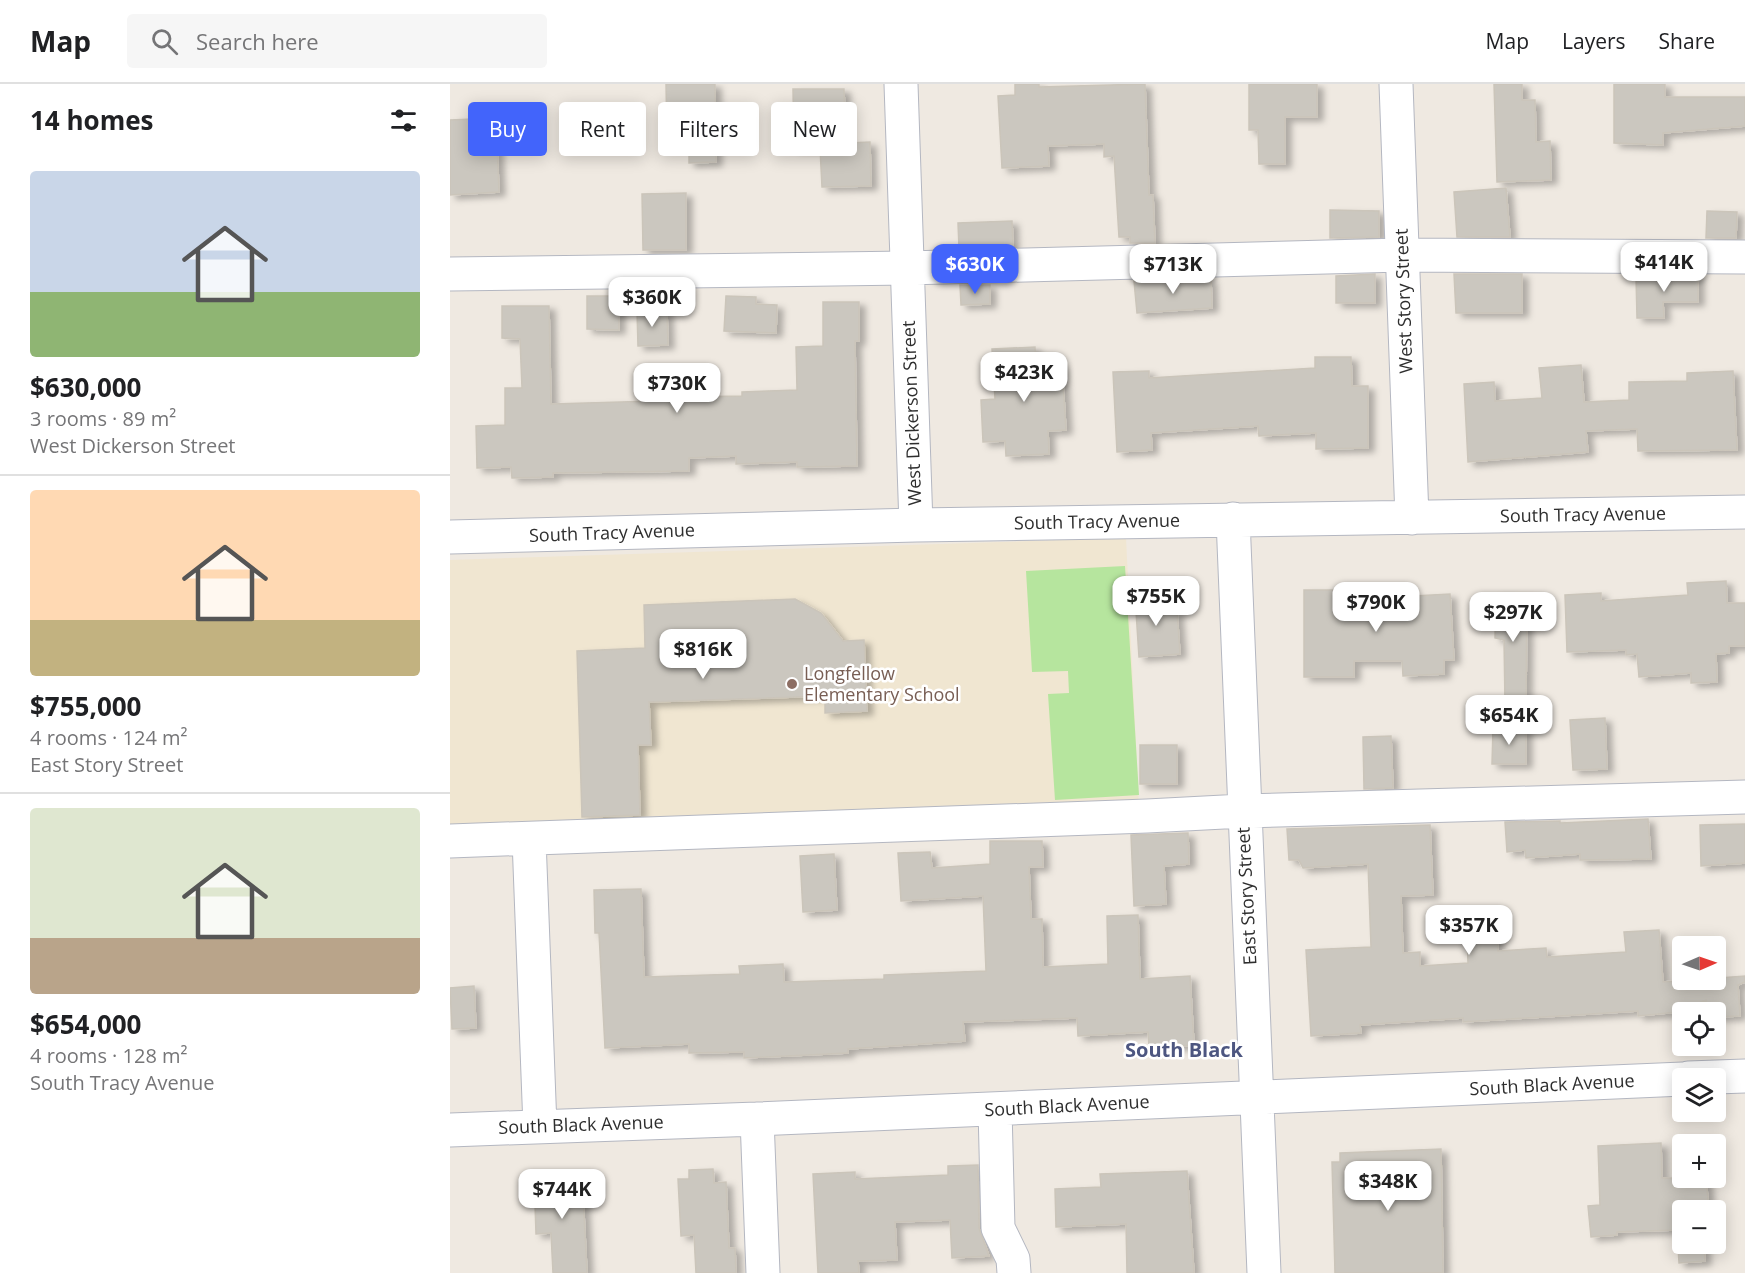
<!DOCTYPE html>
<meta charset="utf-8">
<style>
body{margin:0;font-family:"Open Sans",sans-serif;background:#f6f6f6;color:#202124;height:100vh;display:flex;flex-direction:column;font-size:22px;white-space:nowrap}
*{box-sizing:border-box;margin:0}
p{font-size:20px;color:#757577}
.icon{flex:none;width:33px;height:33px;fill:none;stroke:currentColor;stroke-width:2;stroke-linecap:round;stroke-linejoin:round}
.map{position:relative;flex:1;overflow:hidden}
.side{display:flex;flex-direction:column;background:#fff;width:450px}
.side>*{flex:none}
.guide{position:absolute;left:18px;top:18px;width:570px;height:54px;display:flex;gap:12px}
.needle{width:39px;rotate:88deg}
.controls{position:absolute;left:1222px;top:852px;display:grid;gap:12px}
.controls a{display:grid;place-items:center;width:54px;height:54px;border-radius:6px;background:#fff;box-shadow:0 3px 15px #0003;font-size:30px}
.price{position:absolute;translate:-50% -51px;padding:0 14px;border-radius:12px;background:#fff;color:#222;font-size:20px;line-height:39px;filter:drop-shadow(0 2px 3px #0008)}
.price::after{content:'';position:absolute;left:50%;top:36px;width:18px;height:14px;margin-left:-9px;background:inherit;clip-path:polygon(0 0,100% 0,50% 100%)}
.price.selected{background:#4264fb;color:#fff}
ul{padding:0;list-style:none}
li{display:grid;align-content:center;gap:12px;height:318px;padding:0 30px}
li+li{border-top:2px solid #e0e0e0}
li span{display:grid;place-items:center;height:186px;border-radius:6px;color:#555}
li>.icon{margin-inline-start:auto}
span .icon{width:108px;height:108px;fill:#fffc;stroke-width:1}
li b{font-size:26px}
h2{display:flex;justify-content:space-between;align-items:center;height:72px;padding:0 30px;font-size:26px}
.tag{padding:0 21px;border-radius:6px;background:#fff;box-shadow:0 3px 15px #0003;font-size:21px;line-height:54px}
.tag.selected{background:#4264fb;color:#fff}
header{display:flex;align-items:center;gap:36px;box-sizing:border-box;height:84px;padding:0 30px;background:#fff;border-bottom:2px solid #e0e0e0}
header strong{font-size:28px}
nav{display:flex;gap:33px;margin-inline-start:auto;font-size:21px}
.search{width:420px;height:54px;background:#f6f6f6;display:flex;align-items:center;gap:15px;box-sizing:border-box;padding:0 21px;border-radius:6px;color:#757577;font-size:22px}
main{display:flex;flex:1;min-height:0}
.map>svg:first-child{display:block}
.education{fill:#f0e6d1}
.green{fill:#b6e59e}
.building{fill:#cbc7bf;stroke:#cbc5ba;stroke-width:1.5;filter:url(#shadow)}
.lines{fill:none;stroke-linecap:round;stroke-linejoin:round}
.minor-casing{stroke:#b4b7c1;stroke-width:35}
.minor{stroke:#fff;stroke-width:33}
.education-dot{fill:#8d6e63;stroke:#fff;stroke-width:2}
.labels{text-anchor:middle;stroke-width:5;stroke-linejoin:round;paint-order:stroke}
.street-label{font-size:18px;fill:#2e2e2e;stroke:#fff}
.education-label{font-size:18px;fill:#785e54;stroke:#fff;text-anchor:start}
.neighbourhood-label{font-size:20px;font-weight:bold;fill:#4d5680;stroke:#fff}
</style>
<header>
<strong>Map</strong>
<div class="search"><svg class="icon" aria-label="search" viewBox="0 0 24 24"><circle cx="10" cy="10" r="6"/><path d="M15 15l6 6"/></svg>Search here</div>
<nav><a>Map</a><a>Layers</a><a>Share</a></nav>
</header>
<main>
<section class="side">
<h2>14 homes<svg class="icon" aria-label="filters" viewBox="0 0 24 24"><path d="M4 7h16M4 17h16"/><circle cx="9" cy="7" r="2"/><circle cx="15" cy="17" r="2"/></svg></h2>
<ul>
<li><span style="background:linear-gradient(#c9d6e8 65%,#8fb573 0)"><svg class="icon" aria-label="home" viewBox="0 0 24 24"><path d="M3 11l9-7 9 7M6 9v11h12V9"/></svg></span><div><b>$630,000</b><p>3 rooms · 89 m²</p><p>West Dickerson Street</p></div></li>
<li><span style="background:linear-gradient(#ffd9b3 70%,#c2b280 0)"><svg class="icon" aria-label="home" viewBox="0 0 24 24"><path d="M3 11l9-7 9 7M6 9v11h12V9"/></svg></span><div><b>$755,000</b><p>4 rooms · 124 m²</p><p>East Story Street</p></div></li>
<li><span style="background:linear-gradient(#dfe7d0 70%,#b9a48a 0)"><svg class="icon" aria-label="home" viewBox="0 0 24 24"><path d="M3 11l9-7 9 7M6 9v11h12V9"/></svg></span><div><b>$654,000</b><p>4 rooms · 128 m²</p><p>South Tracy Avenue</p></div></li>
</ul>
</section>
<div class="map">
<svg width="1295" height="1189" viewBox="0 0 1295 1189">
<defs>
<filter id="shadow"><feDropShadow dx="6" dy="4" stdDeviation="3" flood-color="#0004"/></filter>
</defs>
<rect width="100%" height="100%" fill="#efe9e1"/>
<!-- education -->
<path class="education" d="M676,454l13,269 -689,22v-269z"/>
<!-- green -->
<path class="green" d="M675,482l14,229 -84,5 -7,-106 21,-1 -1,-22 -36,1 -6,-101z"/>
<!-- building -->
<path class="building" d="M216,0h49l1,78 -27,1v-27l-22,1z
M565,0h24v3l106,-3 4,111h4l2,48h-25v-6h-11l-5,-81 -10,1v-13l-56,2 1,20 -47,2 -4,-72 17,-1z
M799,0h68v33h-32v47h-26l-1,-34h-9z
M1044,0h28v16h13l1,42 14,-1 1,39 -54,2z
M1164,0h51v13h80v29l-82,7v12l-49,-2z
M343,5h51l2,54 24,-1 1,44 -49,1 -2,-39h-26z
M46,34l3,74 -49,3v-75z
M1056,104l4,49h-53l-3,-45z
M236,109v57h-43l-1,-56z
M880,126l49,1v26l-49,1z
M1257,127l30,1 -1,26h-30z
M562,137l1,25 -54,2 -1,-25z
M925,190v29h-39v-27z
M1004,190h68v39h-66z
M1248,191v27h-35l1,16h-27l-1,-41z
M761,195l1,29 -75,5 -3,-32z
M510,201h30v19l-29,1z
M137,212h32v34l-32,-1z
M276,212l30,1v7l21,1 -1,28 -52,-2z
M373,218h36v39h-4l2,125 -60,1v-5l-61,2v-8l-47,2v13l-136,2v4l-41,1 -1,-11 -34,1 -1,-42 29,-1v-37h17l-2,-49 -18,-1v-32h47l2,98 104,-3v-15l28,-1v12l59,-1v-4l55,-2 -1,-43 27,-1z
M217,226l1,35 -30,1 -1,-35z
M585,263l1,19 26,-1 4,65 -18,1 1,23 -43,2 -1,-15 -22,1 -2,-42 14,-1 -3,-50z
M865,273h36l1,29h16v62l-52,1v-16l-57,3 -1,-10 -107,7 1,17 -35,2 -4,-80 36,-1v7l166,-10z
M1131,281l3,37 45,-2v-18l58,-1v-8l46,-2 4,79 -99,1 -1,-22 -51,2 2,21 -120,10 -4,-78 30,-2 1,19 47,-3 -3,-30z
M1276,497l1,22h18v43h-16v7l-13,1 1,28 -26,1v-10l-52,4 -2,-23 -11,1v-5l-59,2 -2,-57 36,-2v8l87,-6 -1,-12z
M854,506h51v9l95,-5 4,66h-10v14l-41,2 -1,-15h-48v16h-50z
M1046,509l31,1 -1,109h-21l-1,-63 -9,-2z
M715,510l2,18 10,-1 3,43 -41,3 -4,-61z
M345,515l26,14 22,28 21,-1 3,71 -42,2v-17l-176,6 2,43h-13l2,70 -58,2 -5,-166 68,-3 -1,-43z
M1155,634l2,51 -34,1 -3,-50z
M1043,644h33v36h-34z
M941,652l2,52 -29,1 -1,-52z
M690,661h37v39h-37z
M1198,735l3,40 -71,1v-6l-54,4 -1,-8 -18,2 -2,-30 55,-1v2z
M1295,740v39l-44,3 -1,-41z
M980,741l3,70 -32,1 2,57 17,-1v14l48,-3 -2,-51 30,-1 2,40 48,-3 1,9 79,-5 -2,-20 35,-2 4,52 82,-6v6l-7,3 2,31 -24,1v-5h-9l-1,-12 -28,12 -40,4v-5l-175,11v-4l-103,7 1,8 -50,3 -5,-86 65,-3 -3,-83 -65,4 -4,-8h-10l-2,-31z
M738,749l1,31 -25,2 2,38 -32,2 -3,-71z
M540,757h52l1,26h-14l2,52h11l1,48 65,-3 -1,-48 31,-1 2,64 50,-3 4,69 -45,3 -1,-16 -70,4 -1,-18 -114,4 2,19 -117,8v4l-104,5v-6l-55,1v-9l-84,4 -6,-115h-4l-1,-43 47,-1 3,88 96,-3 -1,-8 44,-2 1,18 100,-3v-4l102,-4 -3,-75 -82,5 -3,-48 32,-1 2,16 58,-4z
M384,770l3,56 -34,2 -3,-56z
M24,902l2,42 -24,1 -2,-41z
M1211,1059l1,35h44l3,32h-26v34h21l1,17 -26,2 -2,-33 -60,2v3l-26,2 -3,-31 12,-1 -2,-59z
M991,1065l2,124h-108l-3,-111h8v-9z
M528,1081l1,63 10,28 -37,2 -2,-38 -55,2 2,38 -39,1 1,12h-41l-5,-99 42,-2v7l93,-4v-9z
M263,1085l1,14 12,-1 3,66h6l1,25h-40l-2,-38 -13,1 -3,-57h11v-9z
M737,1087l7,102h-67l-1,-49 -70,3 -1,-38 46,-2 -1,-13z
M132,1089l5,100h-34l-2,-40 -15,1 -2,-59z"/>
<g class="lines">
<defs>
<path id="minor" d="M451,0l15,441
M946,0l16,434
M0,190l457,-6 495,-13 343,2
M783,435l31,754
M0,453l466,-12 829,-13
M79,755l11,288
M0,757l697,-25 96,-5 502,-14
M1238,994l57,-2
M545,1025l3,119 15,31 1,14
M307,1035l6,154
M0,1046l307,-11 926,-40"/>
</defs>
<!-- minor casing -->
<use href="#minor" class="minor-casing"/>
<!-- minor -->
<use href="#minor" class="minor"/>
</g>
<!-- markers -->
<circle class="education-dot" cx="342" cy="600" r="6"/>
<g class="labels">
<!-- street labels -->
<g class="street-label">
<text transform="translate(954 217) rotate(-92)" y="6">West Story Street</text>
<text transform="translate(462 329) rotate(-92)" y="6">West Dickerson Street</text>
<text transform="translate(1133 431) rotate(-1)" y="6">South Tracy Avenue</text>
<text transform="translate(647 438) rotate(-1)" y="6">South Tracy Avenue</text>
<text transform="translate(162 449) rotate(-2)" y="6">South Tracy Avenue</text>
<text transform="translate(797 812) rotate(-93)" y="6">East Story Street</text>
<text transform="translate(1102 1001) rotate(-3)" y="6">South Black Avenue</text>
<text transform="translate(617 1022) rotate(-3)" y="6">South Black Avenue</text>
<text transform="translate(131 1041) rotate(-2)" y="6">South Black Avenue</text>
</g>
<!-- education labels -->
<g class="education-label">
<text x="354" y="596">Longfellow<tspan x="354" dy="21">Elementary School</tspan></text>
</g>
<!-- neighbourhood labels -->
<g class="neighbourhood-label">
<text x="734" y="973">South Black</text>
</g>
</g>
</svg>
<div class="controls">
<a><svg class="needle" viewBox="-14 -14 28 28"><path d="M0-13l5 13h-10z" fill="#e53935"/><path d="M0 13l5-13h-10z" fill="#757577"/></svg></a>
<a><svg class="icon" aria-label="locate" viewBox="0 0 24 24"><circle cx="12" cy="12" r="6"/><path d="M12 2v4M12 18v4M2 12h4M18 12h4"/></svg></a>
<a><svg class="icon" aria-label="layers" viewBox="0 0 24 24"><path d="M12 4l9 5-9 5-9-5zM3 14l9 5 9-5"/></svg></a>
<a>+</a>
<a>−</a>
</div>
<b class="price" style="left:1214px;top:209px">$414K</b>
<b class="price selected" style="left:525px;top:211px">$630K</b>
<b class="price" style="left:723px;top:211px">$713K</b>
<b class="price" style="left:202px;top:244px">$360K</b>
<b class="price" style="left:574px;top:319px">$423K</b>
<b class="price" style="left:227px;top:330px">$730K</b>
<b class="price" style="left:706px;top:543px">$755K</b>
<b class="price" style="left:926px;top:549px">$790K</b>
<b class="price" style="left:1063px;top:559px">$297K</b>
<b class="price" style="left:253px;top:596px">$816K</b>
<b class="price" style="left:1059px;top:662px">$654K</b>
<b class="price" style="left:1019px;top:872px">$357K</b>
<b class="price" style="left:938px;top:1128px">$348K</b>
<b class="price" style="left:112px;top:1136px">$744K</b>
<div class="guide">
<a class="tag selected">Buy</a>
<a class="tag">Rent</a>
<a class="tag">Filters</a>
<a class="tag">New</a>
</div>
</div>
</main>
